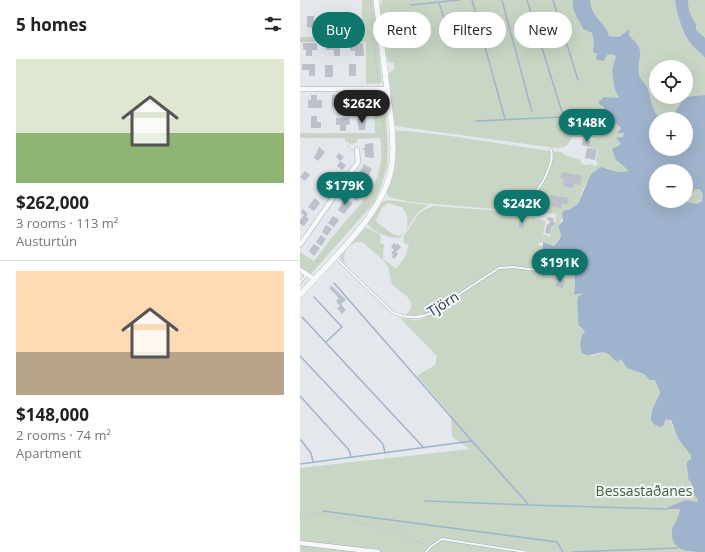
<!DOCTYPE html>
<meta charset="utf-8">
<style>
body{margin:0;font-family:"Open Sans",sans-serif;background:#f2f2f2;color:#222;height:100vh;display:flex;flex-direction:column;font-size:15px;white-space:nowrap}
*{box-sizing:border-box;margin:0}
p{font-size:13px;color:#767676}
.icon{flex:none;width:22px;height:22px;fill:none;stroke:currentColor;stroke-width:2;stroke-linecap:round;stroke-linejoin:round}
.map{position:relative;flex:1;overflow:hidden}
.side{display:flex;flex-direction:column;background:#fff;width:300px}
.side>*{flex:none}
.top-card{position:absolute;left:12px;top:12px;width:333px;height:36px;display:flex;gap:8px}
.tools{position:absolute;left:349px;top:60px;display:grid;gap:8px}
.tools a{display:grid;place-items:center;width:44px;height:44px;border-radius:50%;background:#fff;box-shadow:0 4px 16px #0002;font-size:20px}
.price{position:absolute;translate:-50% -34px;padding:0 9px;border-radius:14px;background:#0f766e;color:#fff;font-size:13px;line-height:26px;filter:drop-shadow(0 1px 2px #0008)}
.price::after{content:'';position:absolute;left:50%;top:24px;width:12px;height:9px;margin-left:-6px;background:inherit;clip-path:polygon(0 0,100% 0,50% 100%)}
.price.selected{background:#222;color:#fff}
ul{padding:0;list-style:none}
li{display:grid;align-content:center;gap:8px;height:212px;padding:0 16px}
li+li{border-top:1px solid #e0e0e0}
li span{display:grid;place-items:center;height:124px;border-radius:0px;color:#555}
li>.icon{margin-inline-start:auto}
span .icon{width:72px;height:72px;fill:#fffc;stroke-width:1}
li b{font-size:17px}
h2{display:flex;justify-content:space-between;align-items:center;height:48px;padding:0 16px;font-size:17px}
.chip{padding:0 14px;border-radius:18px;background:#fff;box-shadow:0 4px 16px #0002;font-size:14px;line-height:36px}
.chip.selected{background:#0f766e;color:#fff}
main{display:flex;flex:1;min-height:0}
.map>svg:first-child{display:block}
.green{fill:#c9d6c5;fill-rule:evenodd}
.water{fill:#9fb4cc;fill-rule:evenodd}
.lines{fill:none;stroke-linecap:round;stroke-linejoin:round}
.stream{stroke:#9fb4cc;stroke-width:1.5}
.building{fill:#bbc0ca}
.service-casing{stroke:#a9aeb7;stroke-width:3}
.minor-casing{stroke:#a9aeb7;stroke-width:5.5}
.tertiary-casing{stroke:#a9aeb7;stroke-width:6}
.path{stroke:#c2c5cb;stroke-width:1;stroke-dasharray:3 3;stroke-linecap:butt}
.service{stroke:#f7f8fa;stroke-width:2}
.minor{stroke:#f7f8fa;stroke-width:4.5}
.tertiary{stroke:#f7f8fa;stroke-width:5.5}
.labels{text-anchor:middle;stroke-width:4;stroke-linejoin:round;paint-order:stroke}
.street-label{font-size:14px;fill:#2b3445;stroke:#f4f6f9}
.park-label{font-size:14px;fill:#3f6138;stroke:#f4f6f9}
</style>
<main>
<section class="side">
<h2>5 homes<svg class="icon" aria-label="filters" viewBox="0 0 24 24"><path d="M4 7h16M4 17h16"/><circle cx="9" cy="7" r="2"/><circle cx="15" cy="17" r="2"/></svg></h2>
<ul>
<li><span style="background:linear-gradient(#dfe7d0 60%,#8fb573 0)"><svg class="icon" aria-label="home" viewBox="0 0 24 24"><path d="M3 11l9-7 9 7M6 9v11h12V9"/></svg></span><div><b>$262,000</b><p>3 rooms · 113 m²</p><p>Austurtún</p></div></li>
<li><span style="background:linear-gradient(#ffd9b3 65%,#b9a48a 0)"><svg class="icon" aria-label="home" viewBox="0 0 24 24"><path d="M3 11l9-7 9 7M6 9v11h12V9"/></svg></span><div><b>$148,000</b><p>2 rooms · 74 m²</p><p>Apartment</p></div></li>
</ul>
</section>
<div class="map">
<svg width="405" height="552" viewBox="0 0 405 552">
<rect width="100%" height="100%" fill="#e4e7ec"/>
<!-- green -->
<path class="green" d="M62,0h12l8,83 -16,1v-42h-66v-5h62z
M82,0h191c-1,11 6,19 10,29l9,4 2,9 -1,8 14,5 4,-1 5,2 -4,14 2,17 5,11 -15,-1 -4,3v5l5,2 9,14 7,7 -3,4 6,1 -1,4 -3,5 1,2 -5,2 -2,4 5,13 10,8 -11,1 -12,-4 -14,5 -9,16 -5,15c-3,4 -8,4 -11,6 -2,1 -7,14 -9,17l4,5v5l-8,9 -9,-4 -6,1 -1,2 5,1v4l10,5 16,4c6,11 9,23 5,34l3,2 6,-2 -4,4 -2,8 2,22 6,4 -5,10 2,12 10,3 10,-4 5,1 14,6 8,10 15,5 6,6h5l5,11 -10,24 1,5 14,3 1,-4 3,-1 4,9 32,-4v129h-405v-84l170,-19 -18,-12 -1,-22 -34,-39 18,-11 2,-9 -37,-38 14,2 11,-2 73,-49 19,-2 -14,-1 -6,2 -64,43c-9,5 -17,5 -28,4 17,-13 -4,-22 -12,-30 -4,-5 -2,-14 -6,-20 -6,-8 -16,-15 -23,-22 -12,-5 -25,10 -18,22l-7,-8 26,-29h2l12,6 2,3 -1,6 4,1 -1,15 12,9h2l10,-14 -1,-1 3,-8 -5,-2 -1,-6 17,-25 13,-6 85,6 2,4 -3,11 6,2 4,-15 6,1 3,4 10,2 -3,13 7,3 2,-10h3l1,-13 -146,-12 -21,-5 -3,-5 8,-62 50,5 106,16 11,1 4,3 15,5 2,4 4,1 6,-1 3,2 3,-2 -2,-4 2,-10 -8,-1 2,-8 2,-2v-2h-22c-3,8 -6,11 -16,11l-161,-22 -8,-51 7,-6v-6l-5,-1 -5,-10 -4,-46z
M290,0h85c1,14 9,37 19,47 4,5 8,6 11,11v37l-6,2 -13,-1v-29h-30v30h28c-1,5 -10,15 -13,21l-9,-4 -4,2c-7,-7 -7,-20 -11,-29 -2,-4 -7,-8 -8,-13 -2,-22 9,-19 -10,-39l1,-5 -11,7 -10,-1c-3,-13 -17,-16 -19,-36z
M388,0h17v38l-9,-7v-6l-7,-14z
M84,91l4,57 -1,19 -7,22 -6,14 -9,10 -54,61 -11,-7v-15l14,9c10,-13 20,-27 31,-39 24,-27 41,-45 35,-84l-22,1 -2,4 -6,1 -6,-6h-44v-5h75l-2,-41z
M396,189h3l4,5c0,11 -8,11 -16,8z
M87,200l42,5 -10,6 -18,26c-9,4 -30,-6 -34,-14l14,-21zM88,203l13,4c11,9 7,32 -5,28 -4,-1 -8,-4 -11,-7 -4,-2 -7,-4 -9,-8l6,-12z"/>
<!-- water -->
<path class="water" d="M273,0h17c2,20 16,22 19,36l10,1 11,-8 -1,6c19,20 8,16 10,39 1,5 6,9 8,13 4,9 4,22 11,29l3,-2 10,4c3,-6 12,-16 13,-21l21,-2v457c-12,0 -29,0 -32,-12 -1,-4 -2,-9 0,-13 3,-6 6,-10 7,-18h-12v-2l18,-7 11,2 1,-3 -6,-6 1,-7 -5,-8c1,-6 -2,-10 -1,-16l4,-3v-4l-12,-15 -8,-20 -5,-1 -3,7 -3,1c-19,-6 -3,-24 0,-35l-5,-12h-5l-6,-6 -17,-6 -6,-9 -4,3c-4,-3 -7,-8 -11,-9 -9,-3 -13,6 -24,0 -3,-7 -2,-16 3,-22l-7,-6c1,-9 -2,-18 0,-28l5,-4 -9,2c2,-13 2,-24 -5,-36l-16,-4 -10,-5v-8l11,4c8,-9 9,-9 4,-20l5,-5 -1,-8 1,-2 7,-2 8,-5 11,-26 3,-5 9,-6 17,5 11,-1 -13,-11 -4,-11 9,-5 -5,-6 7,-1 1,-4h-7l4,-5 -16,-16 -1,-5 -4,-2 -2,-3 6,-5 15,1 -5,-11 -2,-17 4,-14 -5,-2 -4,1 -3,6 -8,-1 1,-7h-3l-1,-3 1,-8 -2,-9 -9,-4c-4,-10 -12,-18 -10,-29zM356,119h30v30h-30zM356,171h30v30h-30zM396,189h3l4,5 -1,7 -5,3 -10,-2 1,-4z
M375,0h13l1,11 7,14v5l9,8v20c-3,-5 -7,-6 -11,-11 -10,-9 -18,-34 -19,-47z"/>
<g class="lines">
<!-- stream -->
<path class="stream" d="M172,0l33,119
M202,0l30,112
M227,0l35,112
M253,0l25,80
M139,3l7,21
M111,5l48,-5
M176,121l132,-6
M34,283l138,158
M14,297l28,30 -16,15
M2,317l122,131
M0,356l83,88 2,9
M0,396l49,54 2,7
M0,439l11,14 2,9
M0,464l172,-23 57,64 139,4
M125,501l104,4
M23,511l234,31 6,10
M273,552l104,-4"/>
</g>
<!-- building -->
<path class="building" d="M7,16h7v9h3v5h-5v-2l-5,-1z
M27,16h8v9h3v6h-3v-3h-8z
M46,16h7v12h-7z
M3,43h14v7h-5v6h-6v-6h-3z
M26,43h14v13h-6v-6h-8z
M50,43h13l1,13h-9v-5h-5z
M2,64h13v12h-6v-6h-7z
M49,64h7v12h-7z
M25,65h8v12h-8z
M38,94v6h8v7h-14v-12z
M11,95h6v5h5v8h-14v-8h3z
M56,95h7v12h-7z
M64,102h6v6h-6z
M11,116h6v6h4v6h-10z
M36,118h13l1,6 -4,1v6h-6v-6h-4z
M57,119h9l-1,11h-6z
M283,140l8,1 -1,6 -8,-2z
M73,143l1,14 -2,1 -7,-1v-7h-2v-2h2v-4z
M19,147l6,5 -7,9 -4,-3z
M287,148l10,2 -2,10 -10,-2z
M39,153l5,4 -4,4 6,4 -4,5 -5,-4 3,-5 -4,-4z
M64,164l8,5 -7,12 -7,-5z
M5,171l5,4 -5,6 -5,-4z
M262,172l20,4 -2,9 -6,-2 -1,5 -10,-2 1,-7 -4,-1z
M27,182l5,3 -6,7 -4,-3z
M57,182l6,5 -3,4 2,1 -5,9 -6,-4 6,-8 -3,-2z
M251,195l18,3 -2,7 -5,-1 -1,4 -9,-2 1,-6 -3,-1z
M15,198l5,5 -6,8 -6,-4z
M45,198l8,5 -9,11 -6,-4z
M3,209l5,5 -2,3 3,2 -5,7 -4,-2v-4l4,-5 -3,-3z
M33,216l6,4 -5,7 -6,-4z
M248,217l6,1 -1,3 2,1 -1,5 -2,-1 -2,8 -5,-1 2,-9h2l1,-3 -3,-1z
M220,219l5,2 -2,8 -5,-2z
M26,225l6,4 -5,7 -5,-4z
M21,235l5,4 -5,7 -5,-4z
M94,243l2,2 1,-2 4,4 -5,5 2,2 -4,5 -2,-2 1,-2 -2,-2 3,-3 -3,-3z
M14,244l6,4 -6,8 -5,-5z
M256,277l8,3 -1,8 -7,-2 1,-5 -2,-1z
M32,286l14,14 -5,4 5,6 -4,4 -5,-6 3,-2 -4,-5 3,-3 -10,-10z"/>
<g class="lines">
<defs>
<path id="service" d="M205,210c23,-11 35,-16 44,-42 2,-6 4,-11 2,-18
M35,257l57,55c12,6 25,7 37,2l70,-46 14,-1 23,3 7,3
M0,283l6,-8
M126,552l4,-5 12,-8 83,13"/>
<path id="minor" d="M0,89h87
M0,245l58,-83 -1,-12
M0,270l14,9
M0,543l78,9"/>
<path id="tertiary" d="M0,295c31,-36 86,-82 92,-131 2,-12 1,-24 0,-36l-16,-128"/>
</defs>
<!-- service casing -->
<use href="#service" class="service-casing"/>
<!-- minor casing -->
<use href="#minor" class="minor-casing"/>
<!-- tertiary casing -->
<use href="#tertiary" class="tertiary-casing"/>
<!-- path -->
<path class="path" d="M70,0l8,85
M0,41l75,-1
M0,136h83
M40,137l6,4 4,9h3
M9,271c28,-31 75,-71 76,-116 1,-20 -3,-41 -6,-61
M0,513c45,1 85,17 127,32"/>
<!-- service -->
<use href="#service" class="service"/>
<!-- minor -->
<use href="#minor" class="minor"/>
<!-- tertiary -->
<use href="#tertiary" class="tertiary"/>
</g>
<g class="labels">
<!-- street labels -->
<g class="street-label">
<text transform="translate(143 304) rotate(-32)" y="5">Tjörn</text>
</g>
<!-- park labels -->
<g class="park-label">
<text x="344" y="496">Bessastaðanes</text>
</g>
</g>
</svg>
<div class="tools">
<a><svg class="icon" aria-label="locate" viewBox="0 0 24 24"><circle cx="12" cy="12" r="6"/><path d="M12 2v4M12 18v4M2 12h4M18 12h4"/></svg></a>
<a>+</a>
<a>−</a>
</div>
<b class="price selected" style="left:62px;top:124px">$262K</b>
<b class="price" style="left:287px;top:143px">$148K</b>
<b class="price" style="left:45px;top:206px">$179K</b>
<b class="price" style="left:222px;top:224px">$242K</b>
<b class="price" style="left:260px;top:283px">$191K</b>
<div class="top-card">
<a class="chip selected">Buy</a>
<a class="chip">Rent</a>
<a class="chip">Filters</a>
<a class="chip">New</a>
</div>
</div>
</main>
